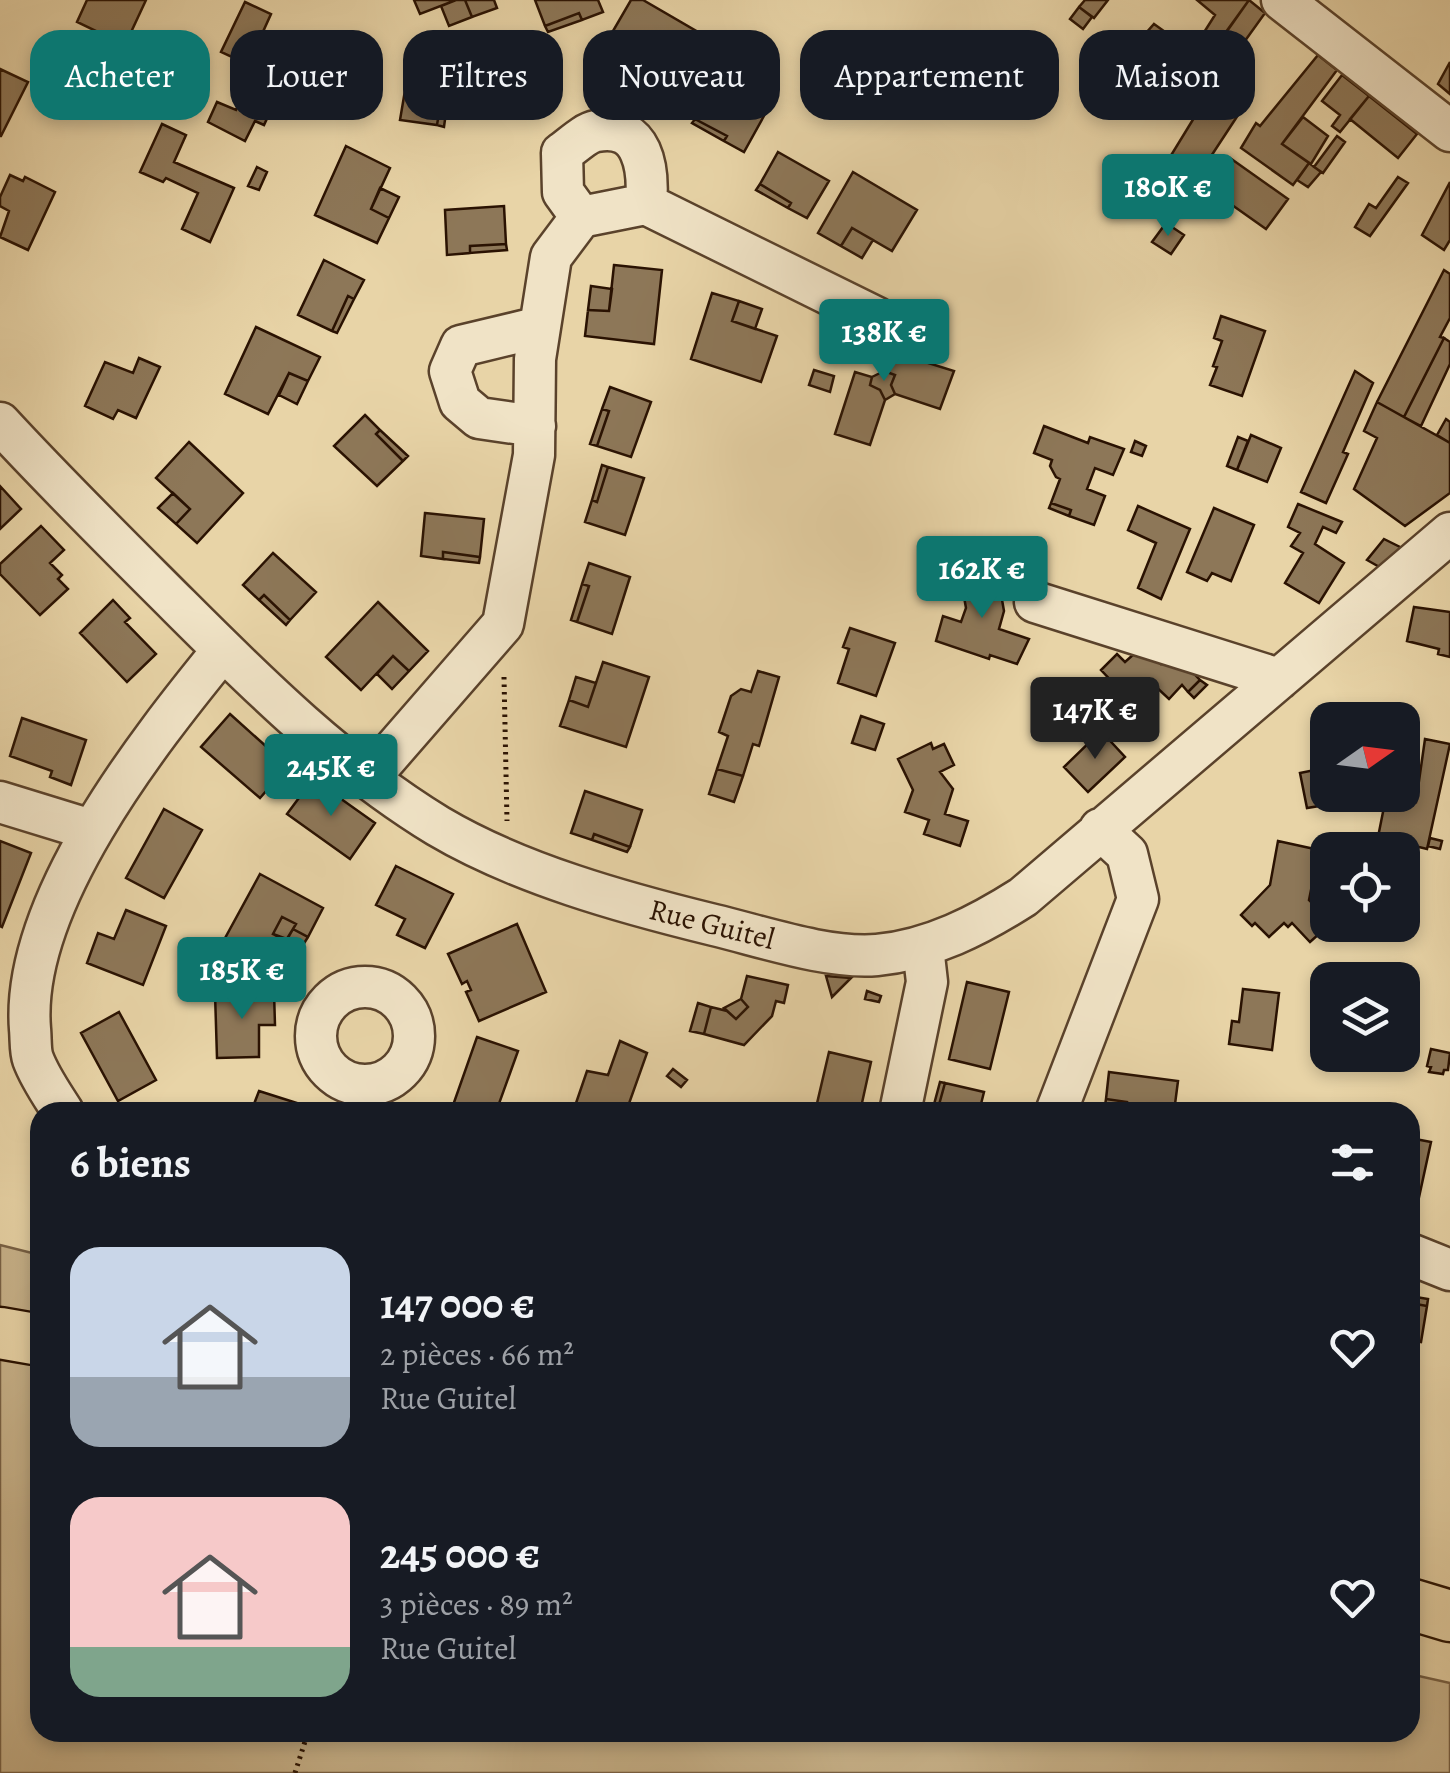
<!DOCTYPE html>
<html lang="fr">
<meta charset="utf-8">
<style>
body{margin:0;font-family:Alegreya,serif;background:#20242c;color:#f1f3f6;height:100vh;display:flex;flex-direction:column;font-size:38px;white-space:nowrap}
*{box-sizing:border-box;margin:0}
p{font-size:32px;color:#9ea1a6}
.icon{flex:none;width:55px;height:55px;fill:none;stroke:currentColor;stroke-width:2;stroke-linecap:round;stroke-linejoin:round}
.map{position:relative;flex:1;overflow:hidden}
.sheet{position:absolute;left:30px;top:1102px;width:1390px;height:640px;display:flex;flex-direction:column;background:#171b24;border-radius:30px;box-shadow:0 5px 15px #0003}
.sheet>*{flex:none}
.banner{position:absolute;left:30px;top:30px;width:1390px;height:90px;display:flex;gap:20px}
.needle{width:65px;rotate:76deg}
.fabs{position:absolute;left:1310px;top:702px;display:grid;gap:20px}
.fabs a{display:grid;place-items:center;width:110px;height:110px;border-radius:20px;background:#171b24;box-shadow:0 5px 15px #0003;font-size:50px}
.price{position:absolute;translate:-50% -85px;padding:0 22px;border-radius:10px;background:#0f766e;color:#fff;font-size:32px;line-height:65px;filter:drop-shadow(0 2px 5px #0008)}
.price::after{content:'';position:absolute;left:50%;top:60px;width:30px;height:22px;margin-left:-15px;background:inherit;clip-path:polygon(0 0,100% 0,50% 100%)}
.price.selected{background:#222;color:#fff}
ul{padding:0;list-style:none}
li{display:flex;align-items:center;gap:30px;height:250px;padding:0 40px}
li span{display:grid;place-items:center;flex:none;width:280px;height:200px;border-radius:30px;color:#555}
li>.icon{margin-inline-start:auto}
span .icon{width:120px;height:120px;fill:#fffc;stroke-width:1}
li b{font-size:42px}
h2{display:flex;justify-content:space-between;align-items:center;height:120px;padding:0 40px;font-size:42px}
.pill{padding:0 35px;border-radius:30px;background:#171b24;box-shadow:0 5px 15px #0003;font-size:35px;line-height:90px}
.pill.selected{background:#0f766e;color:#fff}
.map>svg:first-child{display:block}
.green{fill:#c8b38b;stroke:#796246;stroke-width:2.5}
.building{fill:#8d7758;stroke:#2a1202;stroke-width:2.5}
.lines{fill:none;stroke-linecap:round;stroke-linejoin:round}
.minor-casing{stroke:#5a422b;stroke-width:45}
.major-casing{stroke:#2a1202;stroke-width:55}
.path{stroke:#2a1202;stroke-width:5;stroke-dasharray:2.5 5;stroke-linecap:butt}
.minor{stroke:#f0e3c6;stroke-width:40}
.major{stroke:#e8d4a7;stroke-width:50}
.labels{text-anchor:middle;stroke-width:8;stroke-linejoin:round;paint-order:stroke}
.street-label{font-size:30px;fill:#2a1202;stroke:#f0e3c6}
</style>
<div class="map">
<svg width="1450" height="1773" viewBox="0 0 1450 1773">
<rect width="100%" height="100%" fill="#e8d4a7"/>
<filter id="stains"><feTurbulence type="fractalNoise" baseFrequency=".002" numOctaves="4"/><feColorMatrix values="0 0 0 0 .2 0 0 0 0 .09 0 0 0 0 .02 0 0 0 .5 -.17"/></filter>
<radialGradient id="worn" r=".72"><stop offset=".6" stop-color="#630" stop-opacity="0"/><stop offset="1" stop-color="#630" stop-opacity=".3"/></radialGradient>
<!-- green -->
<path class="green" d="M0,1245l40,10v477h1370v-58l40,9v90h-1450z"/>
<!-- building -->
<path class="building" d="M87,0h59l-21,45 -48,-23z
M414,0h42l-36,14z
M456,0h9l7,17 -23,9 -8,-20z
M465,0h29l3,8 -25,9z
M535,0h63l5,12 -21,8 -3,-7 -34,13z
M631,0h12l55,32 -25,41 -38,-23 -12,19 -24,-14z
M1085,0h23l-14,18 -15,-11z
M1197,0h52l-31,44 -15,-10 12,-19z
M1249,0l16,13 -56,78 -17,-12z
M245,2l26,12 -14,31 11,5 3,-7 15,8 -4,7 18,8 -11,26 -8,-4 -17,37 -9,-4 -10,20 -37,-19 9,-20 19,8 23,-49 -8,-3 -4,6 -26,-12z
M1079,7l13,10 -9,12 -13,-10z
M579,13l3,7 -34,12 -3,-6z
M1154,24l14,10 -14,19 -16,-11z
M1168,34l38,27 -14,18 -38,-26z
M1208,37l10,7 -12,17 -10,-8z
M635,50l20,13 -11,19 -21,-13z
M1318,55l19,15 -55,74 27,19 -16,22 -52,-37 15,-25 4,3z
M410,61l42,7 -3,22 -6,-1 -6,36 -37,-5z
M1450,62v32l-12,-10z
M0,69l28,13 -27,54h-1z
M1183,73l57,39 -40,61 -30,-16 27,-44 -13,-9 9,-12 -16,-11z
M1342,75l27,21 -29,36 -8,-6 8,-11 -18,-14z
M714,85l51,29 -21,38 -20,-11 3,-5 -32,-17z
M443,89l6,1 -5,37 -7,-2z
M1369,96l48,38 -19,24 -48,-39z
M1303,117l25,19 -17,28 -29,-20z
M695,119l32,17 -3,5 -32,-18z
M162,124l24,11 -12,27 60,26 -24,54 -28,-13 16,-36 -32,-15 -3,4 -23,-10z
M1337,136l8,6 -22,31 -9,-6z
M346,146l44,22 -19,41 18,9 -12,25 -62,-28z
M778,152l51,29 -22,37 -19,-10 3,-5 -31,-19z
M1230,158l58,41 -22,30 -58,-41z
M1309,163l12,9 -13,15 -11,-7z
M257,167l10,5 -8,18 -11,-4z
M853,172l64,38 -25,41 -40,-23 -11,18 -23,-13z
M10,175l13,6 2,-4 30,15 -27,58 -28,-13 9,-26 -9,-5v-9z
M1398,177l10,6 -38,53 -15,-9 14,-23 7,4z
M1450,182v58l-6,10 -22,-15z
M760,184l31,19 -3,5 -32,-18z
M380,188l19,9 -10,21 -18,-9z
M504,206l2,38 -36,2v7l-23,2 -2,-45z
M1166,223l18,12 -13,19 -19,-12z
M852,228l21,12 -11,18 -21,-12z
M506,244l1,6 -37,3v-7z
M324,260l40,20 -10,19 -6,-3 -16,35 -34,-16z
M614,265l48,5 -8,74 -69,-8 3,-26 21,1z
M1444,270l6,4v44l-10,19 4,1 -40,79 -27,-15z
M591,286l21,3 -3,22 -21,-1z
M712,293l27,8 -7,20 45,15 -16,46 -70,-23z
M348,296l6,3 -17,34 -5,-2z
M739,301l23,8 -7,20 -23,-8z
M1221,316l44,15 -23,65 -32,-11 7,-18 -4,-1 9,-25 -8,-3z
M256,327l64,30 -12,24 -19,-8 -21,41 -43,-20z
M1444,338l6,4v22l-29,62 -17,-9z
M890,351l64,20 -14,38 -45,-15 -4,-9 4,-10 -11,-4z
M139,358l21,9 -24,51 -18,-8 -5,9 -28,-13 20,-44 28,11z
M814,370l20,6 -4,16 -21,-7z
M884,371l11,4 -4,10 4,9 -10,6 -5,-10 -10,-5 2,-8z
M1355,371l18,12 -30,69 5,2 -22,49 -25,-11z
M855,372l17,5 -2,8 10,5 5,10 -15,45 -35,-11z
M289,373l19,8 -11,23 -18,-9z
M610,387l41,15 -20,55 -34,-11 12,-35 -7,-2z
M1377,402l73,41v50l-45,33 -51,-37 23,-51 -13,-7z
M602,409l7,2 -12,35 -7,-2z
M365,415l15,15 -4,4 27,27 -26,25 -43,-40z
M1446,419l4,3v21l-13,-8z
M1044,426l44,17 2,-6 34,12 -11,26 -18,-7 -8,21 18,7 -11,29 -25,-9 2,-6 -20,-7 9,-24 -4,-2 -6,-11 2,-6 -18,-7z
M380,430l28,26 -5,5 -27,-27z
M1251,435l30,13 -14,34 -30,-12z
M1238,437l10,4 -11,29 -10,-4z
M1135,441l11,5 -4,10 -11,-4z
M189,442l54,51 -46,50 -21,-19 14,-15 -34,-31z
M602,465l6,2 -11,35 -5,-2z
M608,467l36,11 -19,57 -40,-13 7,-22 5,2z
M0,486l21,23 -21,20z
M173,493l17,16 -14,15 -18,-16z
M1051,503l20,7 -2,6 -20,-8z
M1298,504l44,18 -6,11 -13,-6 -8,17 29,19 -25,40 -34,-20 18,-30 -12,-7 9,-13 -12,-6z
M1138,506l52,23 -29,70 -23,-11 18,-45 -28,-13z
M1214,508l40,17 -23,56 -19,-8 -5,8 -20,-9z
M425,513l59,6 -4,38 -37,-5v7l-22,-3z
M41,526l23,24 -14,13 12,12 -4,4 10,10 -28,26 -40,-41v-10z
M1384,539l22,11 -23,19 -16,-9z
M443,552l37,5 -1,6 -36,-4z
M273,553l43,39 -26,28 -26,-25 -5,5 -16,-15z
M589,563l41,14 -18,57 -35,-12 12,-36 -7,-2z
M996,566l8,45 -5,18 30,10 -12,25 -27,-9 -1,4 -53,-18 7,-25 18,6 5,-14 -5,-28 15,-2 -2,-9z
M582,584l7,2 -12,36 -6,-2z
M264,595l26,25 -4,5 -27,-25z
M113,600l17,18 -5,4 31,32 -29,28 -47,-49z
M378,602l50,49 -19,20 -16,-15 -32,34 -35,-33z
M1414,607l36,5v45l-12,-3 1,-5 -32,-8z
M850,628l45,15 -19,53 -38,-13 11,-34 -6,-2z
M1143,646l18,18 12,-12 27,28 -12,12 -6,-7 -13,14 -16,-15 -13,13 -11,-11 -7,6 -21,-22 16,-16 8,8z
M393,656l16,15 -17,18 -15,-15z
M603,662l46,15 -23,70 -66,-21 9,-26 19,7z
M758,671l21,6 -20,69 -6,-2 -10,32 -26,-7 11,-33 -9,-4 12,-36 10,-7 10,3z
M576,677l20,6 -8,24 -19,-7z
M1200,680l7,5 -13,13 -6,-6z
M230,714l58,52 -28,32 -59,-51z
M861,716l23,8 -9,26 -23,-7z
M22,718l64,22 -15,45 -21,-8 2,-6 -42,-15z
M1101,731l24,26 -37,35 -24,-25z
M1425,739l25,5 -23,105 -49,-12 8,-40 30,5z
M931,743l2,6 11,-5 10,21 -14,7 13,17 -8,25 23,7 -8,25 -36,-12 5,-14 -24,-8 8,-22 -15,-31z
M1328,756v39h19l-4,7 -36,6 -7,-35 20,-4z
M717,769l26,7 -9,26 -25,-8z
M313,779l62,44 -25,36 -63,-45z
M585,791l57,19 -12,37 -36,-13 -2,6 -21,-7z
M164,809l38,21 -38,68 -38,-20z
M594,834l36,13 -3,5 -35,-12z
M1430,838l12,3 -2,8 -12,-3z
M0,841l31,12 -29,74 -2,-1z
M1278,841l41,9 -10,50 19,18 1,7 -19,17 -18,-19 -4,4 -4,-4 -15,14 -14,-14 -3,3 -11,-11 29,-30z
M396,866l57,28 -28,54 -28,-13 8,-16 -29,-14z
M260,874l63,34 -15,29 -15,-8 3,-5 -14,-7 -9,17 30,11 -15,29 -64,-34z
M126,910l40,16 -23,59 -56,-22 11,-30 16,6z
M282,917l14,7 -10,17 -13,-7z
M517,924l29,68 -67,29 -13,-29 5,-2 -4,-9 -5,3 -14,-30z
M293,929l15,8 -5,8 -15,-8z
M747,976l41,9 -4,18 -8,-2 -4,15 -28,29 -40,-11 7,-27 16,4 9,8 12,-12 -7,-8z
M826,976l25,2 -19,19z
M967,982l42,10 -19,77 -41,-10z
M1243,989l36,4 -7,57 -43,-6 3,-23 7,1z
M867,991l14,5 -2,6 -14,-3z
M274,992l1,33h-16v32l-42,1 -2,-65z
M741,999l7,8 -12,12 -12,-11z
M698,1003l13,4 -7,27 -14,-3z
M119,1012l37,68 -38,21 -37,-68z
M477,1037l41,14 -22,61h-42l-3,-1z
M620,1041l27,12 -21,59h-34l-17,-6 12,-35 21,4z
M1431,1049l19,4 -2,17h-4l-1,4 -14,-2 2,-5 -4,-1z
M829,1052l42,10 -11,50h-45z
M673,1069l14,11 -6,7 -14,-11z
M1109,1072l69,9 -4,31h-48l1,-10 -21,-3z
M940,1082l5,1 -8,29h-5z
M945,1083l39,9 -5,20h-42z
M259,1091l66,21h-74z
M1106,1099l21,3 -1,10h-22z
M1410,1138l21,4 -15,69 -6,-2z
M1410,1296l18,3 -1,7 -17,-3z
M1410,1303l17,3 -6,36 -11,-2z"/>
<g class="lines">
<defs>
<path id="minor" d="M1282,0l168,131
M581,217l-18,-25 -1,-39c9,-6 23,-20 34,-22 48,-9 53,39 50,73
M0,423c58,63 119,123 179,183 80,80 162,161 259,220 81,48 186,77 276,99 50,12 113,34 163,30 54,-5 102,-30 146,-58l427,-364
M535,426l-56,-8 -19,-16 -10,-31 11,-25 79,-19
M1035,602l244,77
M369,778l134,-154 31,-169 1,-96 16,-102 30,-40 65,-13 231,114
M0,802l91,28
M316 1036a49 49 0 1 1 98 0a49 49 0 1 1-98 0Z
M63,1112c-10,-16 -23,-34 -30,-53 -3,-8 -2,-20 -3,-30 -10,-125 117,-286 193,-379
M900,1112l27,-130 -4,-35
M1056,1112l82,-213 -11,-45 -27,-25
M1410,1254l40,16"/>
<path id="major" d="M0,1333l40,7
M1410,1604l40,12"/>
</defs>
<!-- minor casing -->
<use href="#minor" class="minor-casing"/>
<!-- major casing -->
<use href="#major" class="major-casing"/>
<!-- path -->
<path class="path" d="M504,677l3,144
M295,1773l13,-41"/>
<!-- minor -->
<use href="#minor" class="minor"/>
<!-- major -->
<use href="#major" class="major"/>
</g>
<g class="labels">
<!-- street labels -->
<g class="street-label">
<text transform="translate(712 924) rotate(14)" y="10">Rue Guitel</text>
</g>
</g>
<rect width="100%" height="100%" filter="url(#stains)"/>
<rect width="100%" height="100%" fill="url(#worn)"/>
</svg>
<div class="fabs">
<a><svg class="needle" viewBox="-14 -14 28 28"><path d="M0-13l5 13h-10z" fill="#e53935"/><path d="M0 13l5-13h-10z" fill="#9ea1a6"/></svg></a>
<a><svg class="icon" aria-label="locate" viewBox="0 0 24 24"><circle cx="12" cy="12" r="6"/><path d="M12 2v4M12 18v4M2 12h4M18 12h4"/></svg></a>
<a><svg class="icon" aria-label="layers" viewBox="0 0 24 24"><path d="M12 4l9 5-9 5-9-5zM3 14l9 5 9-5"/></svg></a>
</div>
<b class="price" style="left:1168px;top:239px">180K €</b>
<b class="price" style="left:884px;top:384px">138K €</b>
<b class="price" style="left:982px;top:621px">162K €</b>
<b class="price selected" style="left:1095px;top:762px">147K €</b>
<b class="price" style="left:331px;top:819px">245K €</b>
<b class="price" style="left:242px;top:1022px">185K €</b>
<div class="banner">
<a class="pill selected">Acheter</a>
<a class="pill">Louer</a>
<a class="pill">Filtres</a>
<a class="pill">Nouveau</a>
<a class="pill">Appartement</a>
<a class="pill">Maison</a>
</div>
<section class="sheet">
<h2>6 biens<svg class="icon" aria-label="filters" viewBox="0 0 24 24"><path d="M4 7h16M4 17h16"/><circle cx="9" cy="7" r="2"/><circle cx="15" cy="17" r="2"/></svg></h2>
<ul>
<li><span style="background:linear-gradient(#c9d6e8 65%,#9aa5b1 0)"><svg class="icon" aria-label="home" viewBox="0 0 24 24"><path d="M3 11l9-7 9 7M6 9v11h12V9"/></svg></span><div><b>147 000 €</b><p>2 pièces · 66 m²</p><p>Rue Guitel</p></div><svg class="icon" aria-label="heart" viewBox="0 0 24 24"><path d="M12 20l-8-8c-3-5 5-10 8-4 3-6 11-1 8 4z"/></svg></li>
<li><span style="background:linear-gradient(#f6c9c9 75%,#7fa58c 0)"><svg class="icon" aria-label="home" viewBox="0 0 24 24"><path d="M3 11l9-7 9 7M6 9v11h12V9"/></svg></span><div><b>245 000 €</b><p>3 pièces · 89 m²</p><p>Rue Guitel</p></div><svg class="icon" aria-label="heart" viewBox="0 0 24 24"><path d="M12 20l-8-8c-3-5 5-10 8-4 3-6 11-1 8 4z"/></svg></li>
</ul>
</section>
</div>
